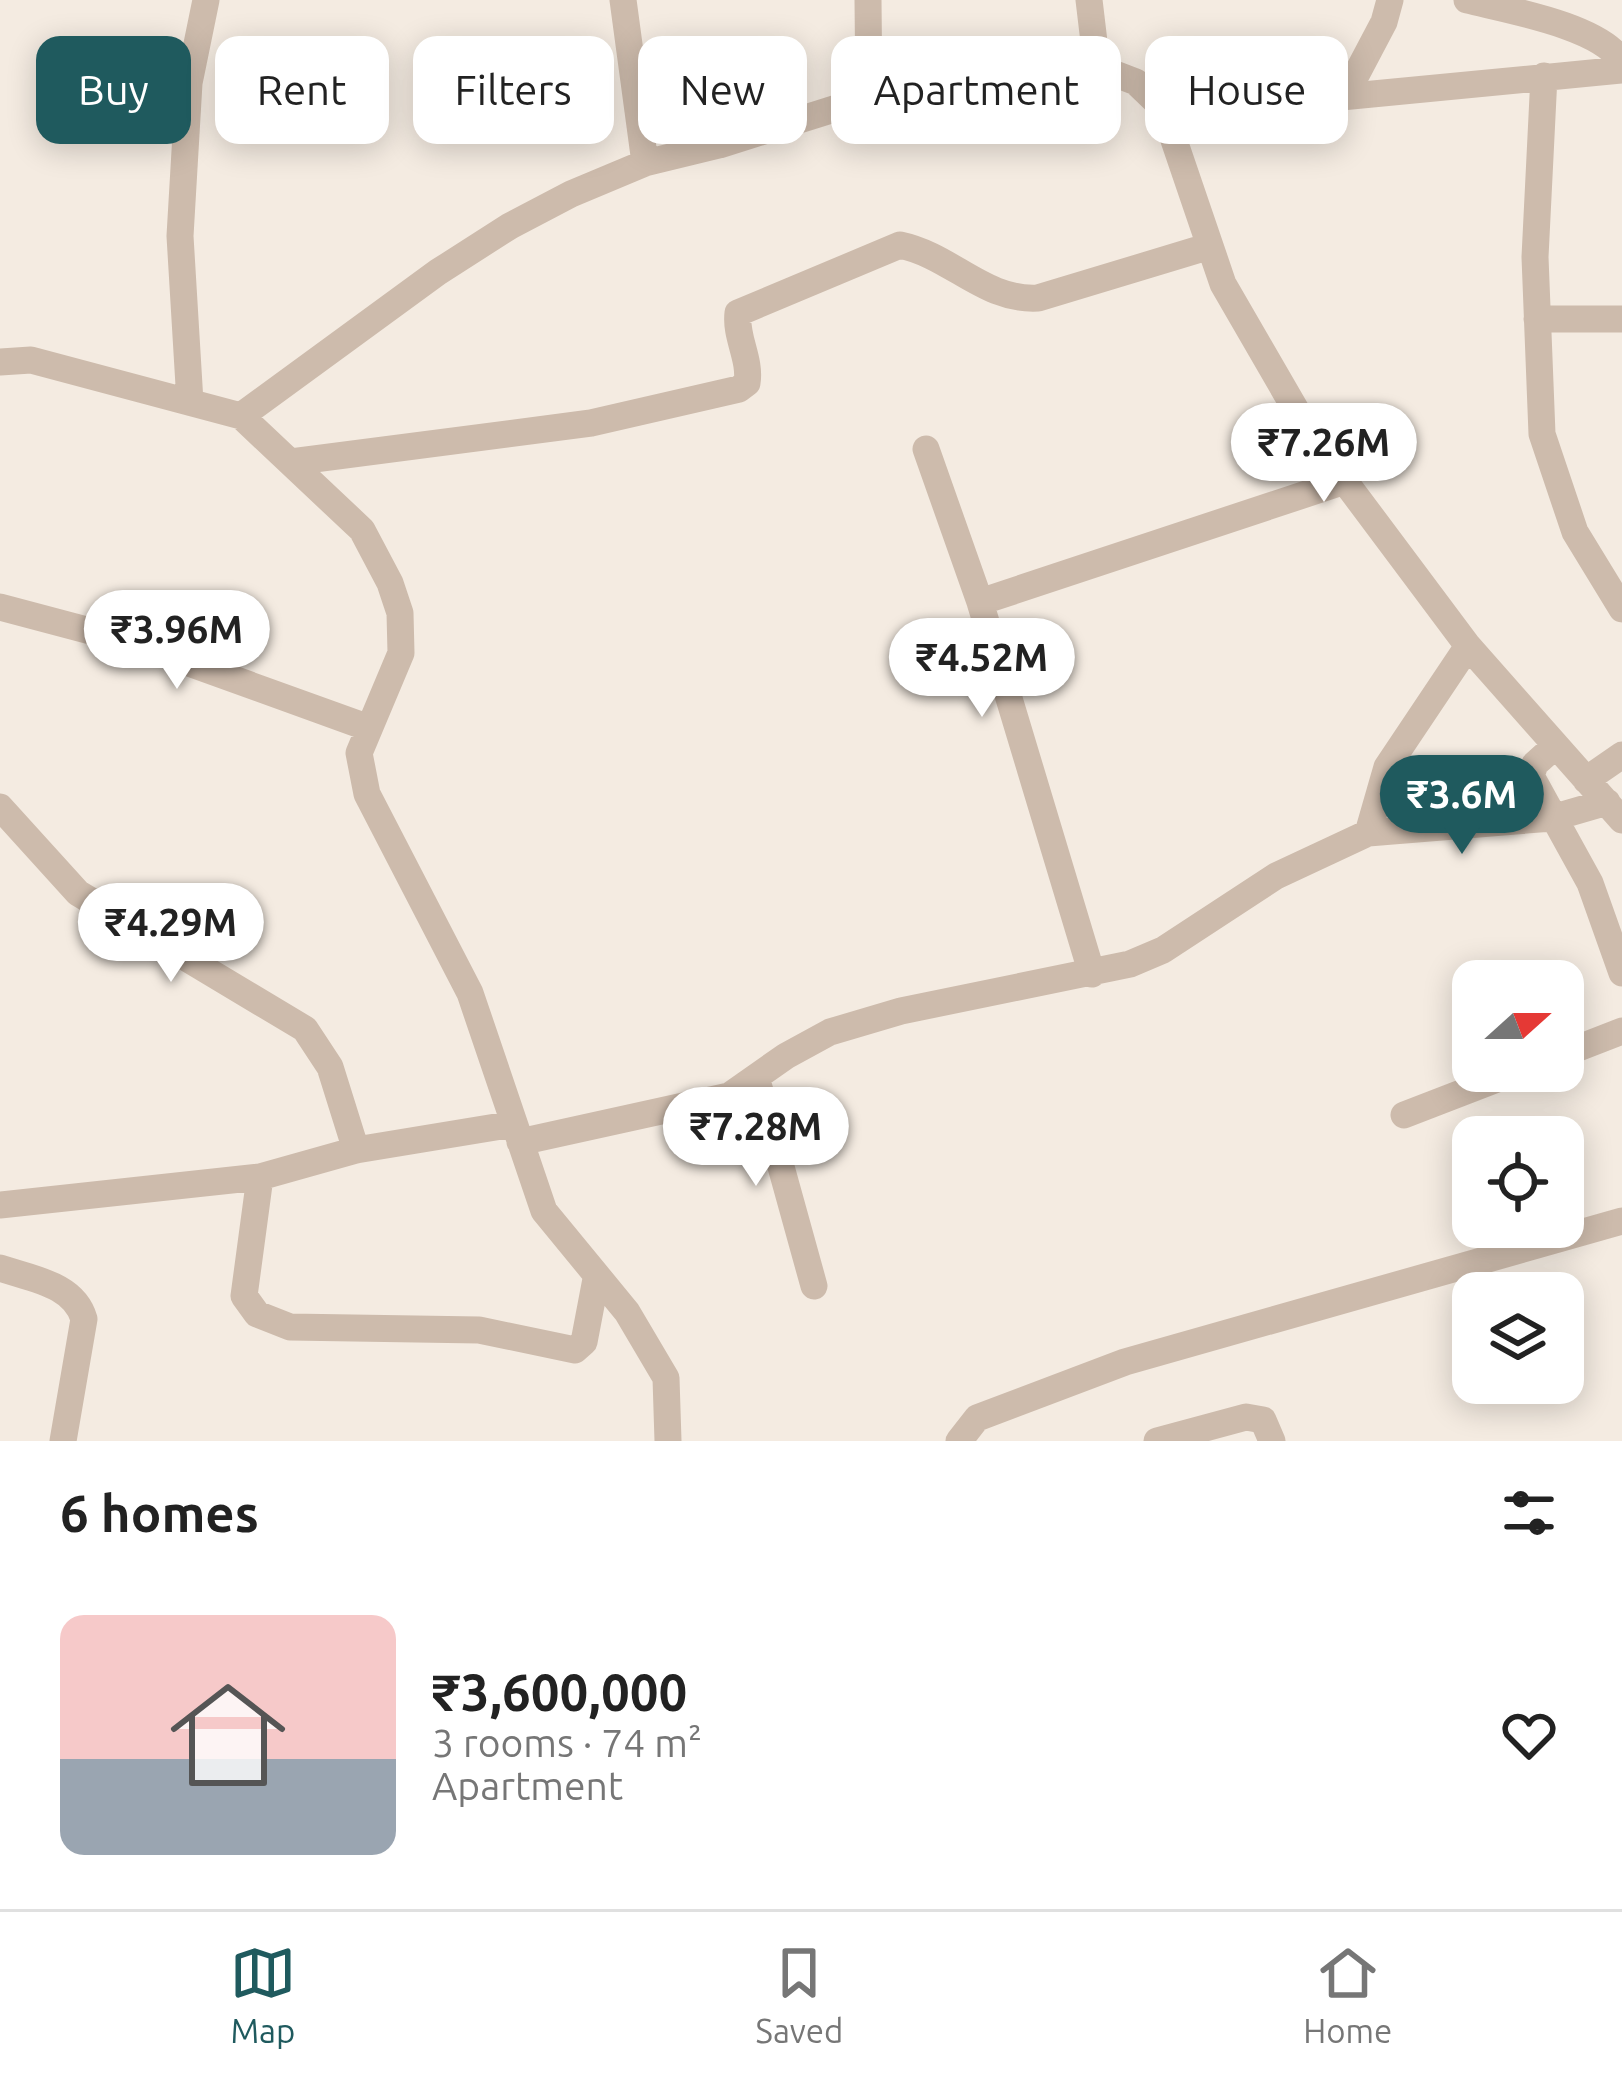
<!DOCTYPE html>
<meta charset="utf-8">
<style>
body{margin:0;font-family:Ubuntu,sans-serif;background:#f2f2f2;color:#222;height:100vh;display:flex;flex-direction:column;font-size:45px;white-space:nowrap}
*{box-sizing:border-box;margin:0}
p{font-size:39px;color:#767676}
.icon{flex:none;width:66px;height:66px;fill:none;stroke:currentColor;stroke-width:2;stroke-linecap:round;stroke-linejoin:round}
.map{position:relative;height:1441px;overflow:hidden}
.drawer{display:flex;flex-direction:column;background:#fff;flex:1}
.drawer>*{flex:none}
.top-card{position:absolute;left:36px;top:36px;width:1551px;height:108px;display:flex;gap:24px}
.needle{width:78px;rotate:69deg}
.controls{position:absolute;left:1452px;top:960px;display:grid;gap:24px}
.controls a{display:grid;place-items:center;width:132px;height:132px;border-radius:24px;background:#fff;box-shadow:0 6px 30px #0003;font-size:60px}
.price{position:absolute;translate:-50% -102px;padding:0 27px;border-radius:42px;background:#fff;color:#222;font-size:39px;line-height:78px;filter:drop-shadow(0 3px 6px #0008)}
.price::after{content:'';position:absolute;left:50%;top:72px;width:36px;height:27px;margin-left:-18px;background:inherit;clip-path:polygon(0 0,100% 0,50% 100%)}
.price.active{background:#1f5a5e;color:#fff}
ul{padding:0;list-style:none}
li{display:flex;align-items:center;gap:36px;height:300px;padding:0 60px}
li span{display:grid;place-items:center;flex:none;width:336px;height:240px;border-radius:24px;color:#555}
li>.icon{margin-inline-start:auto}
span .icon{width:144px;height:144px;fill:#fffc;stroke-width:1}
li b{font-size:51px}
h2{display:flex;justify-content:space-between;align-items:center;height:144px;padding:0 60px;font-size:51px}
.tag{padding:0 42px;border-radius:24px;background:#fff;box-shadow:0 6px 30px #0003;font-size:42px;line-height:108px}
.tag.active{background:#1f5a5e;color:#fff}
.tab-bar{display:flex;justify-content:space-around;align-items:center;height:168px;border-top:3px solid #e0e0e0;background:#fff;font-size:33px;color:#767676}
.tab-bar a{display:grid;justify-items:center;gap:6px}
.tab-bar .active{color:#1f5a5e}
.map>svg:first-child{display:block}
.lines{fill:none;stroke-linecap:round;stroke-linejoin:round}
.street{stroke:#cdbbac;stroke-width:27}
</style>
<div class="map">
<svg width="1622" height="1441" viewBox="0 0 1622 1441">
<rect width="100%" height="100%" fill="#f4ebe1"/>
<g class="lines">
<!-- street -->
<path class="street" d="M623,0l22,163
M868,0l1,98
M1089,0l8,67
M1467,0c40,10 134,26 155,62
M1544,76l-9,181 7,177 33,98 47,77
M1345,96l39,-74 6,-22
M1163,108l60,176 88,152 157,210 154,174
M1537,319h85
M0,362l31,-2 210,56 197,-144 72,-46 61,-32 74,-31 74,-18 150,-47 228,-31 39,15 27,26 23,4 436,-42
M190,402l-10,-166 9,-153 17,-83
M241,416l121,114 28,53 10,30 1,40 -42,100 8,41 103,199 74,218 83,101 39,66 2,63
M926,449l54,153 112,372
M291,462l300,-39 148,-34 8,-6c4,-24 -12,-46 -9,-70l162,-68c52,11 84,56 138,53l172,-52
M980,602l365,-121
M0,607l128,34 241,87
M1555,746l-20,18 -4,12 59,107 32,90
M1586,780l36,-25
M0,807l78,86 227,136 25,38 26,83
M1368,833l184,-15 55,-16
M1563,1054l59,-23
M757,1080l57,206
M1404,1115l114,-44
M520,1142l209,-46 57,-40 44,-24 71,-21 229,-47 33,-14 113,-74 92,-43 19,-66 81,-121
M260,1177l-16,119 13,18 33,13 189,3 96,20 9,-8 12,-63
M0,1205l260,-28 96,-27 158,-26
M0,1268c32,11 74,16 84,51l-21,122
M959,1441l18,-23 148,-56 497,-141
M1157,1441l89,-24 17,3 9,21"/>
</g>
</svg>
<div class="controls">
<a><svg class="needle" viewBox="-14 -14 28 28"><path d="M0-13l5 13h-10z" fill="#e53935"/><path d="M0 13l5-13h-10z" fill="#767676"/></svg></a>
<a><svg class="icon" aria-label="locate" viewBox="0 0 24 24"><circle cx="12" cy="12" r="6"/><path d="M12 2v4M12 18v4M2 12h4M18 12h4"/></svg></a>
<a><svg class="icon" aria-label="layers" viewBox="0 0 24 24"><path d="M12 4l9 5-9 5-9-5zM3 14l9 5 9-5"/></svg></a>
</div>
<b class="price" style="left:1324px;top:505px">₹7.26M</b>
<b class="price" style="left:177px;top:692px">₹3.96M</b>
<b class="price" style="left:982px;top:720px">₹4.52M</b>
<b class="price active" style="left:1462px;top:857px">₹3.6M</b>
<b class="price" style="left:171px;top:985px">₹4.29M</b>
<b class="price" style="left:756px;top:1189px">₹7.28M</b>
<div class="top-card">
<a class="tag active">Buy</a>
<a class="tag">Rent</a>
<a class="tag">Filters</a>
<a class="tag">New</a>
<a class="tag">Apartment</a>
<a class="tag">House</a>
</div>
</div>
<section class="drawer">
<h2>6 homes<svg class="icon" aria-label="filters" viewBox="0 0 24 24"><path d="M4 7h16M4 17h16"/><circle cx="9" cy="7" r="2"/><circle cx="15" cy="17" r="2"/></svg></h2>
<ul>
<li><span style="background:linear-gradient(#f6c9c9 60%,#9aa5b1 0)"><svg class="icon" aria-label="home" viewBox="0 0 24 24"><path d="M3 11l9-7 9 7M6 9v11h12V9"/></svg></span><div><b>₹3,600,000</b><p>3 rooms · 74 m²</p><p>Apartment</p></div><svg class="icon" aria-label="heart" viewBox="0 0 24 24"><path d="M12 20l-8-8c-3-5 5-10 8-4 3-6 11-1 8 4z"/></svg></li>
</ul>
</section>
<nav class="tab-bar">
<a class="active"><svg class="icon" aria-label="map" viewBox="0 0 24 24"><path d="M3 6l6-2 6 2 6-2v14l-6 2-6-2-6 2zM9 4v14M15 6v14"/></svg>Map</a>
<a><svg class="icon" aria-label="saved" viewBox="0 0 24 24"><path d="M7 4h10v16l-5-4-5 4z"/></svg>Saved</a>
<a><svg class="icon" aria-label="home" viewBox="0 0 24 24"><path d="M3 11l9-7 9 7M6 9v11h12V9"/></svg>Home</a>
</nav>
